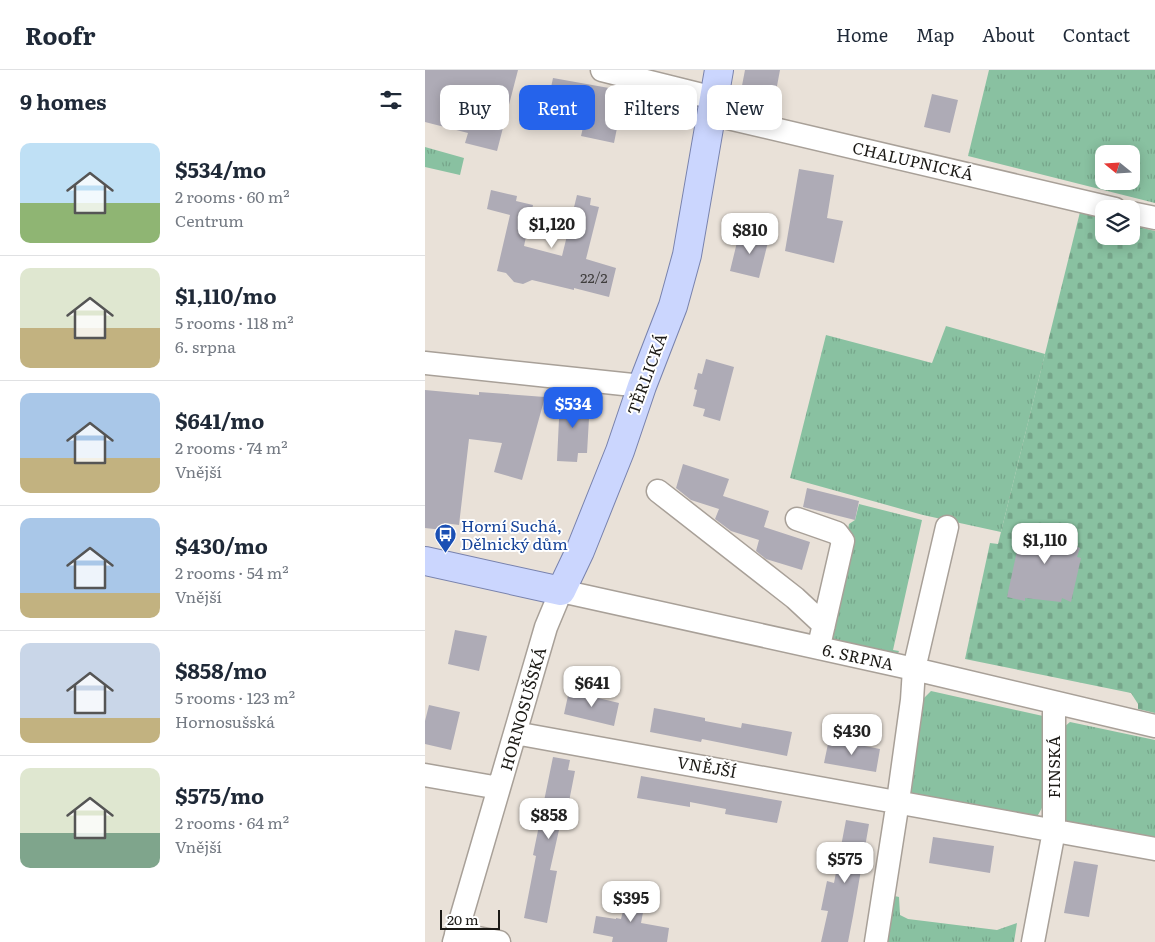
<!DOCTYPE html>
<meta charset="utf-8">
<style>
body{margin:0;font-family:Literata,serif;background:#f2f2f3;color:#1f2937;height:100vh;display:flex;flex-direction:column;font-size:19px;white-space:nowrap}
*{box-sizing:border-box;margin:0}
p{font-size:16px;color:#747a83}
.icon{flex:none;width:28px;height:28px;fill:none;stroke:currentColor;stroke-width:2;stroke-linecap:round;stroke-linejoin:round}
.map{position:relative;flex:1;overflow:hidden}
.details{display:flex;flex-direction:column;background:#fff;width:425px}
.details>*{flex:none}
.top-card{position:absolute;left:15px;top:15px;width:475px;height:45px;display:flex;gap:10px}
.needle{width:32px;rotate:288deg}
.buttons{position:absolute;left:670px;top:75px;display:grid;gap:10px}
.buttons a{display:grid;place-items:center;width:45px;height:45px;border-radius:10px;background:#fff;box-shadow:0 2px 12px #0003;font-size:25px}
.scale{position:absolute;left:15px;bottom:12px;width:60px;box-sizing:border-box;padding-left:5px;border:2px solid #1c1a16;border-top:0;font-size:14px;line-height:18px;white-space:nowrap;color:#1c1a16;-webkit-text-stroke:4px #fff;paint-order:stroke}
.price{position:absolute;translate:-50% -42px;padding:0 11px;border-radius:10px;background:#fff;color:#222;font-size:16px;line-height:32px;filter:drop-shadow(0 1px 2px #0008)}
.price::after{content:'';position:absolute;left:50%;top:30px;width:15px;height:11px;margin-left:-8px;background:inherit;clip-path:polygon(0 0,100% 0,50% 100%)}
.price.current{background:#2563eb;color:#fff}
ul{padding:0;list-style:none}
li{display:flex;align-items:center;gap:15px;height:125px;padding:0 20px}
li+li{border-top:1px solid #e0e1e3}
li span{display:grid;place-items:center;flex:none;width:140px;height:100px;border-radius:10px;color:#555}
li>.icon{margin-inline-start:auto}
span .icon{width:60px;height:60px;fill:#fffc;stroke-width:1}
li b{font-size:21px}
h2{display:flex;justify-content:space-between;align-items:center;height:60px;padding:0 20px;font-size:21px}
.chip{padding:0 18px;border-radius:10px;background:#fff;box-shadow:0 2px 12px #0003;font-size:18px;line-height:45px}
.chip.current{background:#2563eb;color:#fff}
header{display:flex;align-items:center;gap:30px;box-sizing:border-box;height:70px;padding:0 25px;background:#fff;border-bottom:1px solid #e0e1e3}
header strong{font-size:24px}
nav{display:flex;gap:28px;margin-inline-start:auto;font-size:18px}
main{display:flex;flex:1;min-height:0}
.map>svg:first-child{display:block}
.grass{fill:url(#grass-tufts);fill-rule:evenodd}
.cemetery{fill:url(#cemetery-stones)}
.building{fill:#aeabb6}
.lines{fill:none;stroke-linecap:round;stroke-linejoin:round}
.minor-casing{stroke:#a8a098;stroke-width:25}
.major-casing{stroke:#7882ad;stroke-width:30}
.minor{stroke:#fff;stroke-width:22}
.major{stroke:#cbd6fe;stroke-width:28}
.labels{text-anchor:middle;stroke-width:4;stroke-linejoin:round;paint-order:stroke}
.number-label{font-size:14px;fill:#403e3e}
.street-label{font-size:16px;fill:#1c1a16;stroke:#fff}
.transit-label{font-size:16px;fill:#164399;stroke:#fff;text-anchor:start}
</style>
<header>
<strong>Roofr</strong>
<nav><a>Home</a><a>Map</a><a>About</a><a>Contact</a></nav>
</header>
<main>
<section class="details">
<h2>9 homes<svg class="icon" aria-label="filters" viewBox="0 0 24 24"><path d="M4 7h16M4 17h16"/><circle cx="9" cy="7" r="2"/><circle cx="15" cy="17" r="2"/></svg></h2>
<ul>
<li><span style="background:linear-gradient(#bfe0f5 60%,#8fb573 0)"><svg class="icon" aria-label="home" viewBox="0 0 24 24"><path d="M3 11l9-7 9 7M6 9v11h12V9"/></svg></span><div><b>$534/mo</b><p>2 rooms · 60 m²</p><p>Centrum</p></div></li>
<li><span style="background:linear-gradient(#dfe7d0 60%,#c2b280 0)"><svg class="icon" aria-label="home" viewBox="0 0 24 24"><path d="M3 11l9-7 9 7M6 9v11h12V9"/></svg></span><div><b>$1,110/mo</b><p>5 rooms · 118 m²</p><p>6. srpna</p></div></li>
<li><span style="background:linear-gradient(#a9c7e8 65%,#c2b280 0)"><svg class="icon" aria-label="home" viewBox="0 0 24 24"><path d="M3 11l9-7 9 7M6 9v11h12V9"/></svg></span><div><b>$641/mo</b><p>2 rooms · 74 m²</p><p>Vnější</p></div></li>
<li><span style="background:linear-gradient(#a9c7e8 75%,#c2b280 0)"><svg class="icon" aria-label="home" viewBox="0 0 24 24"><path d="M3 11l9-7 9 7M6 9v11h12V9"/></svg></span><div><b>$430/mo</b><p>2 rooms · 54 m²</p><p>Vnější</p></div></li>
<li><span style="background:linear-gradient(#c9d6e8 75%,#c2b280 0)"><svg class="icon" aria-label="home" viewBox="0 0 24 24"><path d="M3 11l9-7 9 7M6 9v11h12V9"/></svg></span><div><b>$858/mo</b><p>5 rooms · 123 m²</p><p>Hornosušská</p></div></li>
<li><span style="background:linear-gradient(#dfe7d0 65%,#7fa58c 0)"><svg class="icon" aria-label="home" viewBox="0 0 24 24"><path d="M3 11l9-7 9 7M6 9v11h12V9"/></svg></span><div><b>$575/mo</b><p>2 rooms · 64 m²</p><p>Vnější</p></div></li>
</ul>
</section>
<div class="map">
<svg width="730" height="872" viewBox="0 0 730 872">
<defs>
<pattern id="grass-tufts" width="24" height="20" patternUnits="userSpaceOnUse" patternTransform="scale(1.25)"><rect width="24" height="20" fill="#89c1a1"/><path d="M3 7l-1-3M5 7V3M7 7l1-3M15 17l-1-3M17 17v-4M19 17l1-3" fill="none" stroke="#76a58a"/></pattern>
<pattern id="cemetery-stones" width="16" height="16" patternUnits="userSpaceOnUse" patternTransform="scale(1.25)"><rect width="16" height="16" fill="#89c1a1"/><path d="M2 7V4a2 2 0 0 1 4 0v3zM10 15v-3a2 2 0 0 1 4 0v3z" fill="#76a58a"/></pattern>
</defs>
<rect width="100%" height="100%" fill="#e9e1d8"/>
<!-- grass -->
<path class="grass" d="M564,0h166v133l-187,-47zM679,84h27v27h-27z
M0,77l39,11 -4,17 -35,-8z
M521,256l99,28 -44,178 -78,-17 -133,-37 36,-143 106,28z
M434,434l63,16 -29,130 6,1 -2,5 -65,-16 -1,-6 18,-110 6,-4z
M506,621l112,25v90l-5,9 -5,3 -123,-24 10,-92z
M645,652l85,18v98l-85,-14 -10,-7 4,-90z
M465,825l9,2 1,18 8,4 89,11 20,-7 -3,19h-133z"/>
<!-- cemetery -->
<path class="cemetery" d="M655,142l24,6v18h27v-11l24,6v482l-17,-4v-5l-7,-11 -166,-34 25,-116 8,1z"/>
<!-- building -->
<path class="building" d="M0,0h93l-21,81 -32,-8 3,-10 -43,-11z
M320,0h35l-6,32 -34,-6z
M128,8l56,10 -1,6 16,3 -3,14 3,1 -3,17 -4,-1 -3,15 -33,-7 3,-13 -39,-8z
M507,24l26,6 -8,33 -26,-6z
M374,99l35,6 -7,43 16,3 -9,42 -49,-12z
M66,120l26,6 -1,5 17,4 -9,41 38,10 15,-61 14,3 -1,7 9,2 -13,52 30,9 -7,29 -35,-9v2l-42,-10 -9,4 -9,-2 -8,-9 -9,-2 13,-56 -23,-6z
M323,162l21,6 -10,40 -29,-7 9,-37 8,2z
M281,289l28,8 -14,54 -17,-5 2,-7 -12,-3 4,-16 -3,-1 4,-16 4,1z
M0,320l54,5v-3l66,5 -23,83 -28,-8 8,-29 -33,-4 -10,86 -15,-2 -1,7 -18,-2z
M135,328l30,3 -3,52h-9l-1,9 -20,-1z
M258,394l46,15 -6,17 46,15 -5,16 46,15 -8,28 -36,-11 -10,-8 3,-11 -28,-9 -16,-12 4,-10 -28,-9 -15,-12z
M382,418l52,13 -4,19 -52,-13z
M598,453l55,10 -3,13 5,2 -3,9 4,1 -10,44 -9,-4 -1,4 -36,-4v3l-18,-4z
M30,560l32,6 -8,35 -31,-7z
M144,621l50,12 -5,23 -50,-12z
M4,635l31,7 -9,38 -26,-6v-23z
M229,638l51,10v3l36,7 1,-5 50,9 -5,24 -85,-17 -1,3 -51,-10z
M404,669l51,10 -4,23 -52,-9z
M128,687l17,3 -2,10 7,1 -10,51 -4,-1 -11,49 7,1 -10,52 -23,-5 12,-62 -3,-1z
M216,706l141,25 -5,22 -52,-9 1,-5 -36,-7v5l-53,-9z
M421,750l23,4 -16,92 -5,26h-27l7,-31 -7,-1 6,-29 7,2z
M508,767l61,9 -4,27 -61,-10z
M649,791l24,4 -9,52 -25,-4z
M204,817l18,4 -6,32 28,5 -2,14h-55l1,-5 -20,-4 3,-17 20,3v-1l5,1z"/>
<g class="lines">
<defs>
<path id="minor" d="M177,0l112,28
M286,44l404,95
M706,143l24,5
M0,293l217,23
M233,421l137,107 29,27
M372,449l40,14 6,8 -22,96
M90,663l640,116
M0,705l74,13
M31,864l43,8
M29,872l92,-315 15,-36 353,78 241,57
M451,872l22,-141 14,-101 2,-31 33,-142
M608,872l21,-111v-128"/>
<path id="major" d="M0,491l136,30 19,-40 40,-100 22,-65 31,-80 14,-51 32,-185"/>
</defs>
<!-- minor casing -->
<use href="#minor" class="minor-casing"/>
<!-- major casing -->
<use href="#major" class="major-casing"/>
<!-- minor -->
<use href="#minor" class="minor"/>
<!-- major -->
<use href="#major" class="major"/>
</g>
<!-- icons -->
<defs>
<symbol id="bus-pin" viewBox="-11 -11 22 30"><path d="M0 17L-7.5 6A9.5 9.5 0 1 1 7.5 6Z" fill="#1a4fb4" stroke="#fff"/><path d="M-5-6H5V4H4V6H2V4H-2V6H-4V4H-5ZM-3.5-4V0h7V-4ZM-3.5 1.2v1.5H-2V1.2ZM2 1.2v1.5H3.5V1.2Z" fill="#fff"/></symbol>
</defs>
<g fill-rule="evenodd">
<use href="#bus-pin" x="8" y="452" width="25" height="34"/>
</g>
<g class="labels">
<!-- number labels -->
<g class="number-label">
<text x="169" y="213">22/2</text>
</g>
<!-- street labels -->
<g class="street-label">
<text transform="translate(488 91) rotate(13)" y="6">CHALUPNICKÁ</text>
<text transform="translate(222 304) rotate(-70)" y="6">TĚRLICKÁ</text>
<text transform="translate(433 587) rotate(12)" y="6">6. SRPNA</text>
<text transform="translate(98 639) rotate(-74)" y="6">HORNOSUŠSKÁ</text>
<text transform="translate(282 697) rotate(10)" y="6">VNĚJŠÍ</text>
<text transform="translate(629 697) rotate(-90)" y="6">FINSKÁ</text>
</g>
<!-- transit labels -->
<g class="transit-label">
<text x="36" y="462">Horní Suchá,<tspan x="36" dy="18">Dělnický dům</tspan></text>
</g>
</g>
</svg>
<div class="buttons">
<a><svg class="needle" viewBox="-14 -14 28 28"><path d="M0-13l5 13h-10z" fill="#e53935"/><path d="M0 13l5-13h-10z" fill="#747a83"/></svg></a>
<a><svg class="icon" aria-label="layers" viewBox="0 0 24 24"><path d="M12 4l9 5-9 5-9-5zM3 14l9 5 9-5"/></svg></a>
</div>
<div class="scale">20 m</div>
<b class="price" style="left:127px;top:179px">$1,120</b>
<b class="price" style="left:325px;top:185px">$810</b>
<b class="price current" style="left:148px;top:359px">$534</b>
<b class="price" style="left:620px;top:495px">$1,110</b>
<b class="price" style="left:167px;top:638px">$641</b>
<b class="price" style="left:427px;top:686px">$430</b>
<b class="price" style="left:124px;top:770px">$858</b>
<b class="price" style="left:420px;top:814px">$575</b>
<b class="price" style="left:206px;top:853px">$395</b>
<div class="top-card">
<a class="chip">Buy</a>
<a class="chip current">Rent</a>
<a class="chip">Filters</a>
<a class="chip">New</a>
</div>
</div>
</main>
